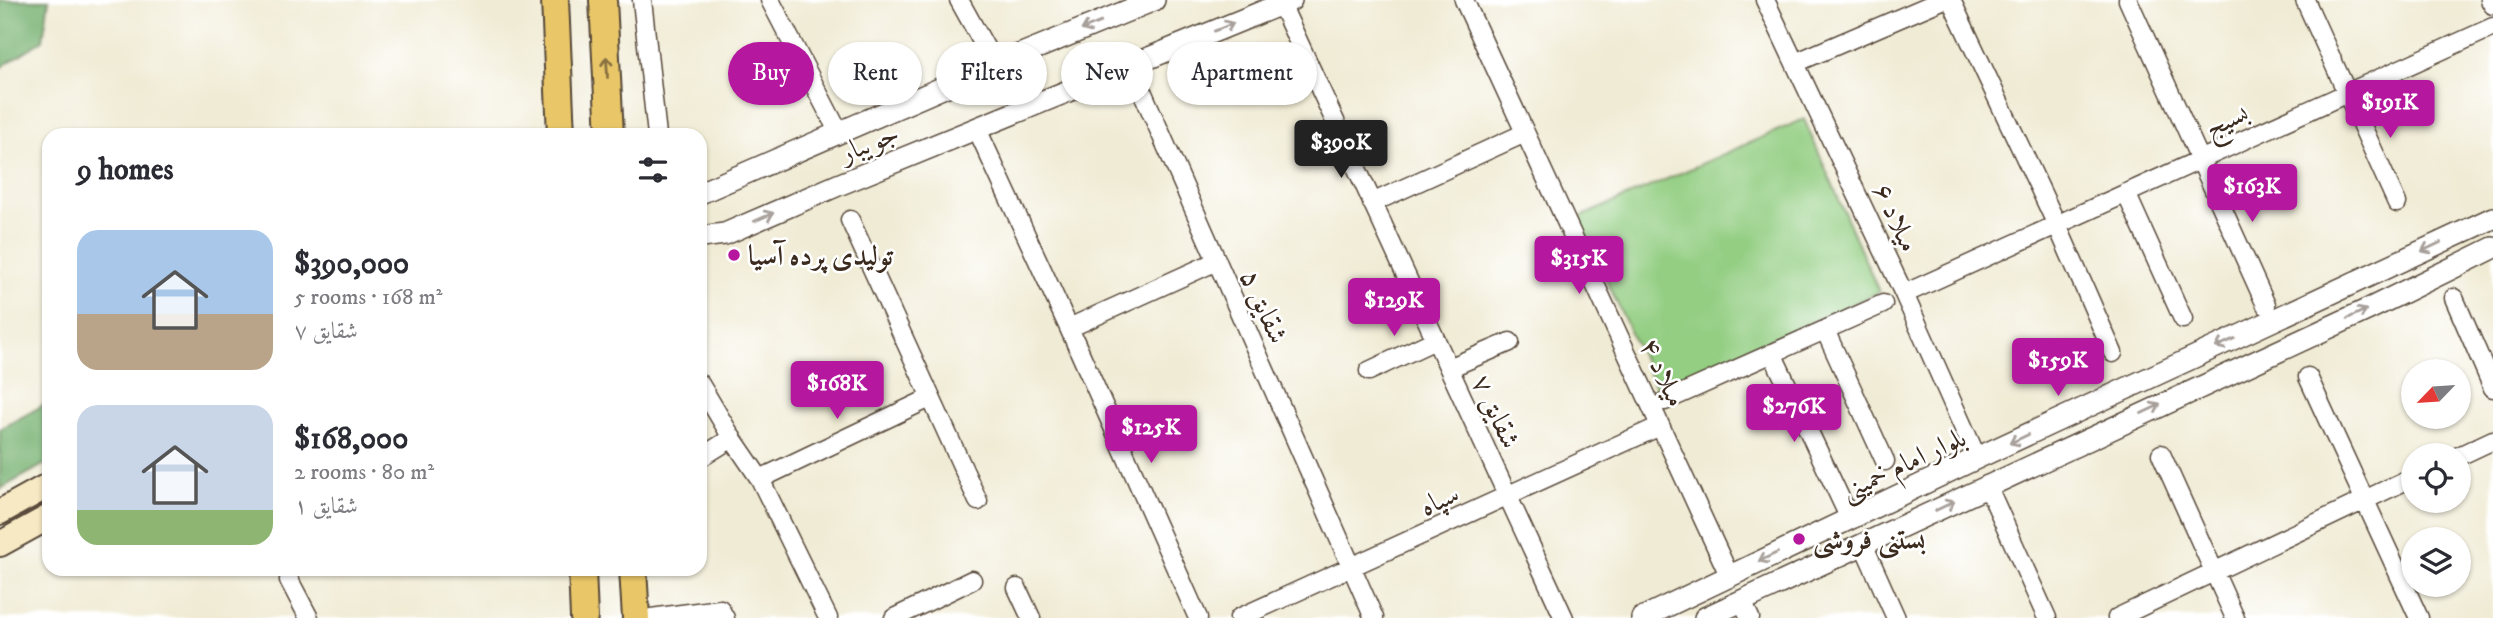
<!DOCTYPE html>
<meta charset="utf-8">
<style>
body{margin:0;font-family:"IM FELL DW Pica",Amiri,serif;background:#f7f7f7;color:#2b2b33;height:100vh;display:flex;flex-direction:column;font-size:26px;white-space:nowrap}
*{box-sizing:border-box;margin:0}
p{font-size:23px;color:#7c7c81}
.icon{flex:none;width:38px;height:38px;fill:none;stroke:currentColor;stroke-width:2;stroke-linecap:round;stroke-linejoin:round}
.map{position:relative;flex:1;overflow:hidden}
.drawer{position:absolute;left:42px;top:128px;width:665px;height:448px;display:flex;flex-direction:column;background:#fff;border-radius:21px;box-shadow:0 2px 5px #0004}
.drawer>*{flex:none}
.hud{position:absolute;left:728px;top:42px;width:665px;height:63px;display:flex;gap:14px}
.needle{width:46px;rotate:245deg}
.tools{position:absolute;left:2401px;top:359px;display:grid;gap:14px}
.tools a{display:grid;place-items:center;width:70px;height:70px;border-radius:50%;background:#fff;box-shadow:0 2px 5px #0004;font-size:35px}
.price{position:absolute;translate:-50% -60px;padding:0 16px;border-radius:7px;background:#b5179e;color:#fff;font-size:23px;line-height:46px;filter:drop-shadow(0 2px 4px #0008)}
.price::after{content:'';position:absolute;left:50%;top:42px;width:21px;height:16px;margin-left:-10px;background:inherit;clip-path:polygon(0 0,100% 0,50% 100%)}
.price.current{background:#222;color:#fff}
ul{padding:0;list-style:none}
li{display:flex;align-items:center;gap:21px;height:175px;padding:0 35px}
li span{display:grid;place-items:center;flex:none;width:196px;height:140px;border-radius:21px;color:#555}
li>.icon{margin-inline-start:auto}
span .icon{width:84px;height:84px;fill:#fffc;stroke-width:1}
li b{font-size:30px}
h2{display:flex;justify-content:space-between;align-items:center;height:84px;padding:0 35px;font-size:30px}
.pill{padding:0 24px;border-radius:32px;background:#fff;box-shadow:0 2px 5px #0004;font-size:24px;line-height:63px}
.pill.current{background:#b5179e;color:#fff}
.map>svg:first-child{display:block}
.green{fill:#93ce82;stroke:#677c50;stroke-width:2}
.forest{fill:#76b170;stroke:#586e47;stroke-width:2}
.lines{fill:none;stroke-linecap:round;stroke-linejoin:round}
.minor-casing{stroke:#564739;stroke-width:21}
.tertiary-casing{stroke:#564739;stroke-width:24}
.secondary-casing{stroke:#564739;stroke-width:28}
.primary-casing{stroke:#564739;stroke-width:30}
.minor{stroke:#fff;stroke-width:18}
.tertiary{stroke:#fff;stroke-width:21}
.secondary{stroke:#f6e9c3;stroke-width:24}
.primary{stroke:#e9c769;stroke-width:26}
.oneway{stroke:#a79f9a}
.oneway2{stroke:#897140}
.poi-dot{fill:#b5179e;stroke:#fff;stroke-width:2.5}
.labels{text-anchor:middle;stroke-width:5;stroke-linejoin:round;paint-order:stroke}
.street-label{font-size:28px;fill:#3b2a1e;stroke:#fff}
.poi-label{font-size:28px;font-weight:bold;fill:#3b2a1e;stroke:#fff;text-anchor:start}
</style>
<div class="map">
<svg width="2493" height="618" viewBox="0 0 2493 618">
<rect width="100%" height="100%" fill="#fff"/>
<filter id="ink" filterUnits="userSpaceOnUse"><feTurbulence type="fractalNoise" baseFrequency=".0143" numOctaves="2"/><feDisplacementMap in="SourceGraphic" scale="14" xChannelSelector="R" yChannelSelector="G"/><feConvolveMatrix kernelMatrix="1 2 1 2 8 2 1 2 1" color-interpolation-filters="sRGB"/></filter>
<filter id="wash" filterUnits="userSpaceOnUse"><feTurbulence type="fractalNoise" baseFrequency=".00686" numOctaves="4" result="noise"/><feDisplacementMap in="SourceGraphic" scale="28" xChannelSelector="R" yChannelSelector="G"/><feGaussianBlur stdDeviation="1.57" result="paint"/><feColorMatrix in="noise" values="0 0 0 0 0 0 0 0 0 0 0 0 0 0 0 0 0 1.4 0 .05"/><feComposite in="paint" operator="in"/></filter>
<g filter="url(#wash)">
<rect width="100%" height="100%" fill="#f0ebd4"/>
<!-- green -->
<path class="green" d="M1804,119l75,173 -222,98 -79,-172z"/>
<!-- forest -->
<path class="forest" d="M0,0h49l-6,40 -43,28z
M49,402v60l-49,27v-60z"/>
</g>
<g filter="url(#ink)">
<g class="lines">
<defs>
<path id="minor" d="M642,0l15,135
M770,0l69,133
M959,0l36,65
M1464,0l265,575
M1765,0l139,294 73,164
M1951,0l106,225 56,128
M2128,0l138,305
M2305,0l92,203
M2490,0l3,5
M1281,4l283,614
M1795,63l147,-63
M1131,66l243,552
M977,129l92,199 129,290
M2126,193l57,126
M1372,203l153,-70
M850,220l128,281
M1904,294l589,-267
M2454,298l39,90
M1069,328l148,-67
M1825,330l60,131
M1772,353l78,166
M1449,368l61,-26
M1369,371l66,-31
M2308,377l111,241
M700,384l32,54 28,41 68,139
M1665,401l218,-97
M2161,454l74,164
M2459,456l34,-16
M700,458l32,-20
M760,479l170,-81
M1987,485l60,133
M1863,544l33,74
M289,580l20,38
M1017,588l14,30
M1742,601l8,17
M651,618l69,-9 5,9
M894,618l78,-38
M1239,618l421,-192
M2117,618l296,-141"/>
<path id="tertiary" d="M700,193l295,-128 159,-65
M700,237l25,-3 113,-49 453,-185
M1642,618l335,-160 516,-240
M1705,618l664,-309 124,-61"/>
<path id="secondary" d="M0,512l49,-27
M0,544l49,-27"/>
<path id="primary" d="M555,0l6,135
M603,0l7,135
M582,569l2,49
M633,569l3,49"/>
</defs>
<!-- minor casing -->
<use href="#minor" class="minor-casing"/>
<!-- tertiary casing -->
<use href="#tertiary" class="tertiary-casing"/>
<!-- secondary casing -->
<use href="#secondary" class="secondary-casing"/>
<!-- primary casing -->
<use href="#primary" class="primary-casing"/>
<!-- minor -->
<use href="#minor" class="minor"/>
<!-- tertiary -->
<use href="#tertiary" class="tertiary"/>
<!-- secondary -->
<use href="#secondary" class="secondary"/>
<!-- primary -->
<use href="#primary" class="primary"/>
</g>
<!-- one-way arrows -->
<defs><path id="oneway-shaft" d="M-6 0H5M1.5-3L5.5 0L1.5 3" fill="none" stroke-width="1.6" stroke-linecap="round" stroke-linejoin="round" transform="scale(1.75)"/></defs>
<g class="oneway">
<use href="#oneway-shaft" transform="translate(1091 26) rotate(158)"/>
<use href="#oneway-shaft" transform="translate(1224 27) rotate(-22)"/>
<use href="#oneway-shaft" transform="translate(764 217) rotate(-24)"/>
<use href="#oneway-shaft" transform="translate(2431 247) rotate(155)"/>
<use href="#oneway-shaft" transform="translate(2357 314) rotate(-25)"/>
<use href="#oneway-shaft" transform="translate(2225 343) rotate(155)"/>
<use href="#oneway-shaft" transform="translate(2151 409) rotate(-25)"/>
<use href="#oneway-shaft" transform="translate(2019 439) rotate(155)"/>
<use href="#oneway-shaft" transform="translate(1945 506) rotate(-25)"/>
<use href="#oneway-shaft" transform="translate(1768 557) rotate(155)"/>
</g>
<use class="oneway2" href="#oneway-shaft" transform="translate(607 67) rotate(-93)"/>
</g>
<!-- markers -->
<g class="poi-dot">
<circle cx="734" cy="255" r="7"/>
<circle cx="1799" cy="539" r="7"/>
</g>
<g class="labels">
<!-- street labels -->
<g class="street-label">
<text transform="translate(2226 119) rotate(-24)" y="10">بسیج</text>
<text transform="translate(869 142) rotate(-22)" y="10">جویبار</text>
<text transform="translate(1897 217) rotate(65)" y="10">میلاد ۶</text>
<text transform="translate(1265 306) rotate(66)" y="10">شقایق ۵</text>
<text transform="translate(1664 372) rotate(65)" y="10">میلاد ۴</text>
<text transform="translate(1497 411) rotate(65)" y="10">شقایق ۷</text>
<text transform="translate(1903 463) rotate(-25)" y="10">بلوار امام خمینی</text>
<text transform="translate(1439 499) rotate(-25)" y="10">سپاه</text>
</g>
<!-- poi labels -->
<g class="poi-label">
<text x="748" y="265">تولیدی پرده آسیا</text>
<text x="1813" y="549">بستنی فروشی</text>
</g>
</g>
</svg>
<div class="tools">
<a><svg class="needle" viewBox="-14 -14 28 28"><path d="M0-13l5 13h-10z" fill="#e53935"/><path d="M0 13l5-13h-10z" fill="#7c7c81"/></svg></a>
<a><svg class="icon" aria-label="locate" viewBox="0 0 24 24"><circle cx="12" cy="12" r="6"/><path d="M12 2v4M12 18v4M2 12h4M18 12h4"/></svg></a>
<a><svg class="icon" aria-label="layers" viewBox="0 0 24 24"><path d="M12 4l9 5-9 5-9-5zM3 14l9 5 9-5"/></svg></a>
</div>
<b class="price" style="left:2390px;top:140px">$191K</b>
<b class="price current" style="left:1341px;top:180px">$390K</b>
<b class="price" style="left:2252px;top:224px">$163K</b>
<b class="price" style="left:1579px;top:296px">$315K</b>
<b class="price" style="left:1394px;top:338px">$129K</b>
<b class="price" style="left:2058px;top:398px">$159K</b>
<b class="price" style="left:837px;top:421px">$168K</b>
<b class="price" style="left:1794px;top:444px">$276K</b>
<b class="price" style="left:1151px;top:465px">$125K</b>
<div class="hud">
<a class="pill current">Buy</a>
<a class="pill">Rent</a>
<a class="pill">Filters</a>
<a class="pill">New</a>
<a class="pill">Apartment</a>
</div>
<section class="drawer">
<h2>9 homes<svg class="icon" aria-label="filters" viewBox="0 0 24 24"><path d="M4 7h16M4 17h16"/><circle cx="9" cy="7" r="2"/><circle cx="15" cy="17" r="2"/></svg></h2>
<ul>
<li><span style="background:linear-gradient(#a9c7e8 60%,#b9a48a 0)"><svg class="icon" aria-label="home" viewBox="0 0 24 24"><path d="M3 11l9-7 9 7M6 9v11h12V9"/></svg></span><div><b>$390,000</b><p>5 rooms · 168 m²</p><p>شقایق ۷</p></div></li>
<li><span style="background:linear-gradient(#c9d6e8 75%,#8fb573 0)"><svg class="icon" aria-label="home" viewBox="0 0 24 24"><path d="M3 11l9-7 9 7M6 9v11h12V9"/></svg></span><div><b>$168,000</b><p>2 rooms · 80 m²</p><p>شقایق ۱</p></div></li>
</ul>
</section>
</div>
